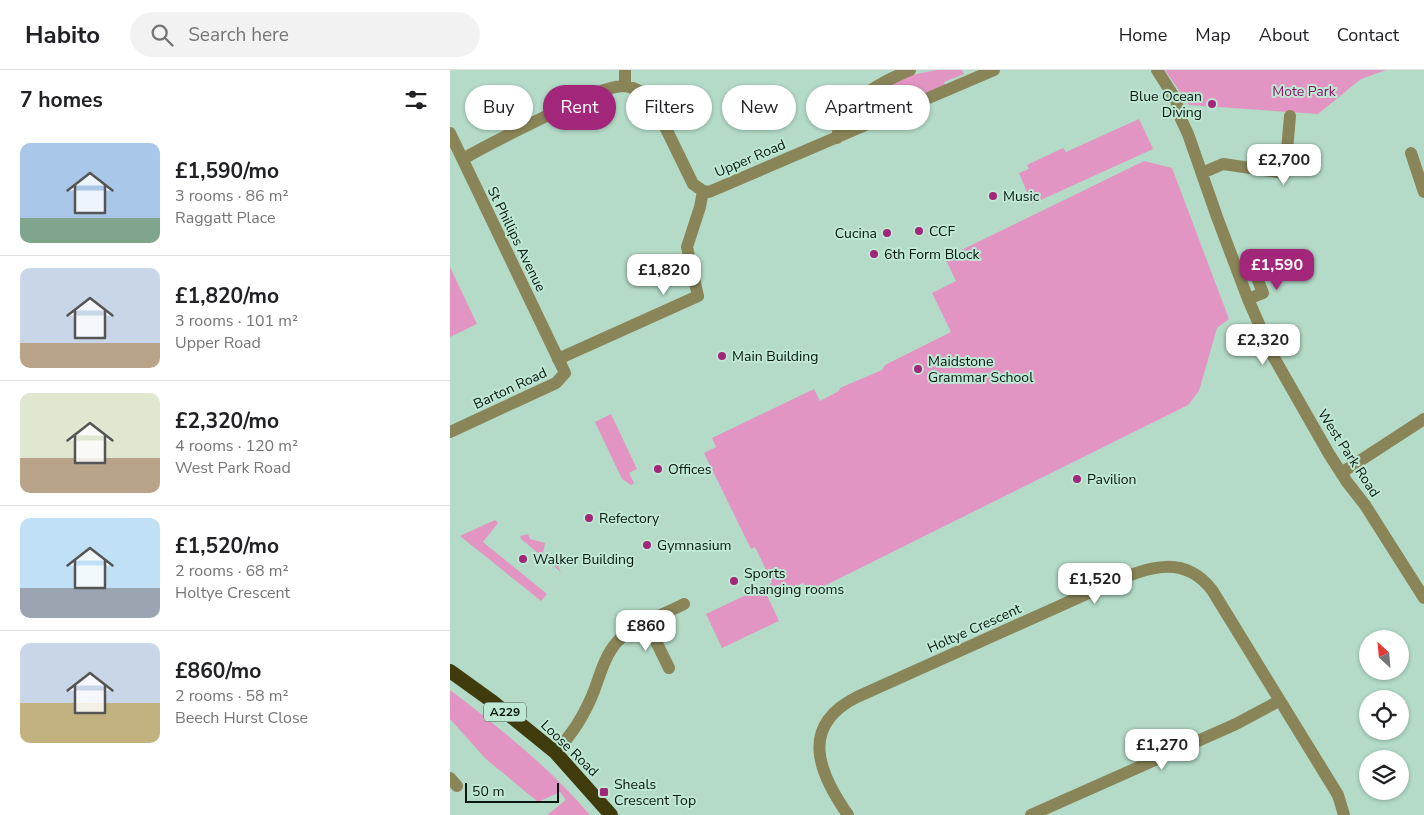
<!DOCTYPE html>
<meta charset="utf-8">
<style>
body{margin:0;font-family:"Nunito Sans",sans-serif;background:#f2f2f2;color:#202124;height:100vh;display:flex;flex-direction:column;font-size:19px;white-space:nowrap}
*{box-sizing:border-box;margin:0}
p{font-size:16px;color:#757577}
.icon{flex:none;width:28px;height:28px;fill:none;stroke:currentColor;stroke-width:2;stroke-linecap:round;stroke-linejoin:round}
.map{position:relative;flex:1;overflow:hidden}
.sheet{display:flex;flex-direction:column;background:#fff;width:450px}
.sheet>*{flex:none}
.banner{position:absolute;left:15px;top:15px;width:475px;height:45px;display:flex;gap:10px}
.needle{width:32px;rotate:334deg}
.fabs{position:absolute;left:909px;top:560px;display:grid;gap:10px}
.fabs a{display:grid;place-items:center;width:50px;height:50px;border-radius:50%;background:#fff;box-shadow:0 1px 4px #0004;font-size:25px}
.scale{position:absolute;left:15px;bottom:12px;width:94px;box-sizing:border-box;padding-left:5px;border:2px solid #071610;border-top:0;font-size:14px;line-height:18px;white-space:nowrap;color:#071610;-webkit-text-stroke:4px #bfe8d4;paint-order:stroke}
.price{position:absolute;translate:-50% -42px;padding:0 11px;border-radius:10px;background:#fff;color:#222;font-size:16px;line-height:32px;filter:drop-shadow(0 1px 2px #0008)}
.price::after{content:'';position:absolute;left:50%;top:30px;width:15px;height:11px;margin-left:-8px;background:inherit;clip-path:polygon(0 0,100% 0,50% 100%)}
.price.active{background:#a2267a;color:#fff}
ul{padding:0;list-style:none}
li{display:flex;align-items:center;gap:15px;height:125px;padding:0 20px}
li+li{border-top:1px solid #e0e0e0}
li span{display:grid;place-items:center;flex:none;width:140px;height:100px;border-radius:10px;color:#555}
li>.icon{margin-inline-start:auto}
span .icon{width:60px;height:60px;fill:#fffc;stroke-width:1}
li b{font-size:21px}
h2{display:flex;justify-content:space-between;align-items:center;height:60px;padding:0 20px;font-size:21px}
.pill{padding:0 18px;border-radius:22px;background:#fff;box-shadow:0 1px 4px #0004;font-size:18px;line-height:45px}
.pill.active{background:#a2267a;color:#fff}
header{display:flex;align-items:center;gap:30px;box-sizing:border-box;height:70px;padding:0 25px;background:#fff;border-bottom:1px solid #e0e0e0}
header strong{font-size:24px}
nav{display:flex;gap:28px;margin-inline-start:auto;font-size:18px}
.search{width:350px;height:45px;background:#f2f2f2;display:flex;align-items:center;gap:12px;box-sizing:border-box;padding:0 18px;border-radius:28px;color:#757577;font-size:19px}
main{display:flex;flex:1;min-height:0}
.map>svg:first-child{display:block}
.green{fill:#e295c2}
.lines{fill:none;stroke-linecap:round;stroke-linejoin:round}
.minor{stroke:#898558;stroke-width:12}
.tertiary{stroke:#898558;stroke-width:12}
.trunk{stroke:#3f3b0c;stroke-width:14}
.poi-dot{fill:#a2267a;stroke:#bfe8d4;stroke-width:2}
.labels{text-anchor:middle;stroke-width:4;stroke-linejoin:round;paint-order:stroke}
.shield{fill:#bfe8d4;stroke:#3e554b;stroke-width:1}
.shield-label{font-size:12px;font-weight:bold;fill:#071610}
.park-label{font-size:14px;fill:#8d1669;stroke:#bfe8d4}
.poi-label{font-size:14px;fill:#071610;stroke:#bfe8d4;text-anchor:start}
.street-label{font-size:14px;fill:#071610;stroke:#bfe8d4}
</style>
<header>
<strong>Habito</strong>
<div class="search"><svg class="icon" aria-label="search" viewBox="0 0 24 24"><circle cx="10" cy="10" r="6"/><path d="M15 15l6 6"/></svg>Search here</div>
<nav><a>Home</a><a>Map</a><a>About</a><a>Contact</a></nav>
</header>
<main>
<section class="sheet">
<h2>7 homes<svg class="icon" aria-label="filters" viewBox="0 0 24 24"><path d="M4 7h16M4 17h16"/><circle cx="9" cy="7" r="2"/><circle cx="15" cy="17" r="2"/></svg></h2>
<ul>
<li><span style="background:linear-gradient(#a9c7e8 75%,#7fa58c 0)"><svg class="icon" aria-label="home" viewBox="0 0 24 24"><path d="M3 11l9-7 9 7M6 9v11h12V9"/></svg></span><div><b>£1,590/mo</b><p>3 rooms · 86 m²</p><p>Raggatt Place</p></div></li>
<li><span style="background:linear-gradient(#c9d6e8 75%,#b9a48a 0)"><svg class="icon" aria-label="home" viewBox="0 0 24 24"><path d="M3 11l9-7 9 7M6 9v11h12V9"/></svg></span><div><b>£1,820/mo</b><p>3 rooms · 101 m²</p><p>Upper Road</p></div></li>
<li><span style="background:linear-gradient(#dfe7d0 65%,#b9a48a 0)"><svg class="icon" aria-label="home" viewBox="0 0 24 24"><path d="M3 11l9-7 9 7M6 9v11h12V9"/></svg></span><div><b>£2,320/mo</b><p>4 rooms · 120 m²</p><p>West Park Road</p></div></li>
<li><span style="background:linear-gradient(#bfe0f5 70%,#9aa5b1 0)"><svg class="icon" aria-label="home" viewBox="0 0 24 24"><path d="M3 11l9-7 9 7M6 9v11h12V9"/></svg></span><div><b>£1,520/mo</b><p>2 rooms · 68 m²</p><p>Holtye Crescent</p></div></li>
<li><span style="background:linear-gradient(#c9d6e8 60%,#c2b280 0)"><svg class="icon" aria-label="home" viewBox="0 0 24 24"><path d="M3 11l9-7 9 7M6 9v11h12V9"/></svg></span><div><b>£860/mo</b><p>2 rooms · 58 m²</p><p>Beech Hurst Close</p></div></li>
</ul>
</section>
<div class="map">
<svg width="974" height="745" viewBox="0 0 974 745">
<rect width="100%" height="100%" fill="#b3dbc7"/>
<!-- green -->
<path class="green" d="M486,0h26l2,4 -20,8 1,3 -93,39 -4,-3 -1,-3 24,-23 36,-19z
M715,0h221l-25,9 -43,35 -129,-9z
M689,49l14,30 -121,55 -13,-31 10,-4 -2,-4 36,-17 3,4z
M694,91l28,7 57,151 -12,9 -18,63 -11,14 -376,187 -9,-9 -27,13 -6,-12 2,-2 -17,-35 -4,2 -47,-96 12,-6 -4,-9 102,-49 6,12 19,-10 1,-3 42,-18 3,-5 66,-33 -19,-39 24,-12 -11,-23z
M0,197l27,57 -27,13z
M161,344l26,55 -8,4 5,10 -3,2 -9,-6 -27,-57z
M45,450l3,3 -15,19 64,52 -6,7 -81,-65z
M78,464l2,5 15,4 -2,11 10,3 8,15 -40,-33 -1,-3z
M313,517l16,34 -57,27 -16,-34z
M0,620c51,39 98,76 140,125h-43l19,-15 -6,-8 -22,10 -52,-43 -36,-40z"/>
<g class="lines">
<!-- minor -->
<path class="minor" d="M707,0l19,30 4,17 8,17 29,83 31,82 25,57 56,98 18,28 18,23 59,93
M175,16v-16
M387,68c1,-6 2,-14 6,-19 15,-25 41,-38 67,-49
M961,83l13,39
M13,89c31,-18 63,-33 96,-49 20,-9 41,-22 64,-24 10,0 20,7 28,12l42,86 10,7 6,1 285,-122
M752,103l21,-9 62,9 5,-57
M798,229l15,-6 -12,-30
M108,289l140,-63 -11,-49 13,-40 3,-16
M891,403l83,-54
M197,553l22,45
M105,682c17,-17 30,-38 39,-61 6,-16 11,-36 23,-49 15,-17 46,-27 67,-38
M0,708l7,8
M398,745c-30,-43 -49,-89 9,-118l256,-115c36,-15 71,-28 99,8l126,205 6,20
M581,745l205,-91 43,-23"/>
<!-- tertiary -->
<path class="tertiary" d="M0,63l115,240 -9,10 -106,49"/>
<!-- trunk -->
<path class="trunk" d="M0,601l43,31 62,50 56,63"/>
</g>
<!-- markers -->
<g class="poi-dot">
<circle cx="762" cy="34" r="5"/>
<circle cx="543" cy="126" r="5"/>
<circle cx="469" cy="161" r="5"/>
<circle cx="437" cy="163" r="5"/>
<circle cx="424" cy="184" r="5"/>
<circle cx="272" cy="286" r="5"/>
<circle cx="468" cy="299" r="5"/>
<circle cx="208" cy="399" r="5"/>
<circle cx="627" cy="409" r="5"/>
<circle cx="139" cy="448" r="5"/>
<circle cx="197" cy="475" r="5"/>
<circle cx="73" cy="489" r="5"/>
<circle cx="284" cy="511" r="5"/>
<rect x="149" y="717" width="10" height="10" rx="2.5"/>
</g>
<g class="labels">
<!-- shield labels -->
<rect class="shield" x="34" y="632.5" width="42" height="19" rx="4"/>
<g class="shield-label">
<text x="55" y="646">A229</text>
</g>
<!-- park labels -->
<g class="park-label">
<text x="854" y="26">Mote Park</text>
</g>
<!-- poi labels -->
<g class="poi-label">
<text x="752" y="31" text-anchor="end">Blue Ocean<tspan x="752" dy="16">Diving</tspan></text>
<text x="553" y="131">Music</text>
<text x="479" y="166">CCF</text>
<text x="427" y="168" text-anchor="end">Cucina</text>
<text x="434" y="189">6th Form Block</text>
<text x="282" y="291">Main Building</text>
<text x="478" y="296">Maidstone<tspan x="478" dy="16">Grammar School</tspan></text>
<text x="218" y="404">Offices</text>
<text x="637" y="414">Pavilion</text>
<text x="149" y="453">Refectory</text>
<text x="207" y="480">Gymnasium</text>
<text x="83" y="494">Walker Building</text>
<text x="294" y="508">Sports<tspan x="294" dy="16">changing rooms</tspan></text>
<text x="164" y="719">Sheals<tspan x="164" dy="16">Crescent Top</tspan></text>
</g>
<!-- street labels -->
<g class="street-label">
<text transform="translate(300 88) rotate(-23)" y="5">Upper Road</text>
<text transform="translate(67 169) rotate(64)" y="5">St Phillips Avenue</text>
<text transform="translate(60 318) rotate(-25)" y="5">Barton Road</text>
<text transform="translate(899 383) rotate(57)" y="5">West Park Road</text>
<text transform="translate(524 558) rotate(-24)" y="5">Holtye Crescent</text>
<text transform="translate(120 678) rotate(44)" y="5">Loose Road</text>
</g>
</g>
</svg>
<div class="fabs">
<a><svg class="needle" viewBox="-14 -14 28 28"><path d="M0-13l5 13h-10z" fill="#e53935"/><path d="M0 13l5-13h-10z" fill="#757577"/></svg></a>
<a><svg class="icon" aria-label="locate" viewBox="0 0 24 24"><circle cx="12" cy="12" r="6"/><path d="M12 2v4M12 18v4M2 12h4M18 12h4"/></svg></a>
<a><svg class="icon" aria-label="layers" viewBox="0 0 24 24"><path d="M12 4l9 5-9 5-9-5zM3 14l9 5 9-5"/></svg></a>
</div>
<div class="scale">50 m</div>
<b class="price" style="left:834px;top:116px">£2,700</b>
<b class="price active" style="left:827px;top:221px">£1,590</b>
<b class="price" style="left:214px;top:226px">£1,820</b>
<b class="price" style="left:813px;top:296px">£2,320</b>
<b class="price" style="left:645px;top:535px">£1,520</b>
<b class="price" style="left:196px;top:582px">£860</b>
<b class="price" style="left:712px;top:701px">£1,270</b>
<div class="banner">
<a class="pill">Buy</a>
<a class="pill active">Rent</a>
<a class="pill">Filters</a>
<a class="pill">New</a>
<a class="pill">Apartment</a>
</div>
</div>
</main>
